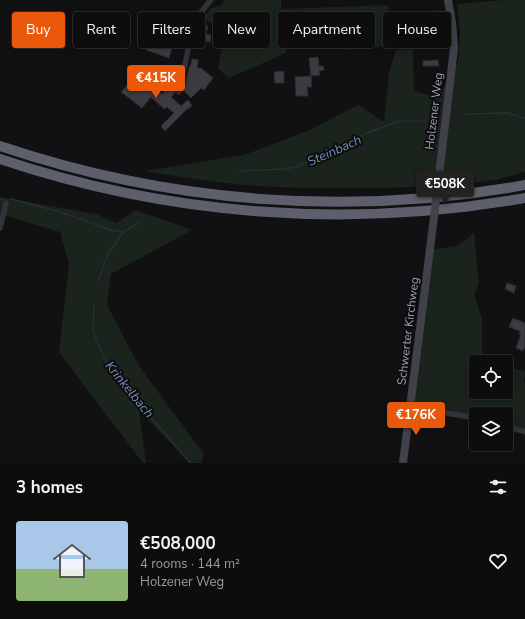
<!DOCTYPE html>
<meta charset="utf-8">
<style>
body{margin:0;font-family:"Nunito Sans",sans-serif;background:#161617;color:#f1f3f6;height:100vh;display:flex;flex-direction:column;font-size:15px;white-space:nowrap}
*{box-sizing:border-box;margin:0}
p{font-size:13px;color:#9a9c9e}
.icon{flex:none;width:22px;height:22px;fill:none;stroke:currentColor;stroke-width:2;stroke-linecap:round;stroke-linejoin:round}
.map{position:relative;height:463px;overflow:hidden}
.side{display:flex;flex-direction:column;background:#0d0d0e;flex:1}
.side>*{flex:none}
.banner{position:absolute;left:12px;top:12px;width:501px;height:36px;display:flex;gap:8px}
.buttons{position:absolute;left:469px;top:355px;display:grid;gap:8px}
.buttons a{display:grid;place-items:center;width:44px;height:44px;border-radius:4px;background:#0d0d0e;box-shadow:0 2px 10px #0003,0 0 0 1px #2d2d2e;font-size:20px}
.price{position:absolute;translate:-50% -34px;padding:0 9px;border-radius:4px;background:#ea580c;color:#fff;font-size:13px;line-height:26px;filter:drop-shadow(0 1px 2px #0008)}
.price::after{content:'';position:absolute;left:50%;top:24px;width:12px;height:9px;margin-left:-6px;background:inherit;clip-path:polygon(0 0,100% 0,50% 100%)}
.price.selected{background:#222;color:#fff}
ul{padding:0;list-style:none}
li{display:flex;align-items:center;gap:12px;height:100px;padding:0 16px}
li+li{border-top:1px solid #2d2d2e}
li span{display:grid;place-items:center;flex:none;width:112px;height:80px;border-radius:4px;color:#555}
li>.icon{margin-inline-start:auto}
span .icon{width:48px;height:48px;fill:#fffc;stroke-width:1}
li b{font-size:17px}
h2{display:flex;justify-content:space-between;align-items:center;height:48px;padding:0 16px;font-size:17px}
.tag{padding:0 14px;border-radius:4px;background:#0d0d0e;box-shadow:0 2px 10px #0003,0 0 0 1px #2d2d2e;font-size:14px;line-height:36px}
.tag.selected{background:#ea580c;color:#fff}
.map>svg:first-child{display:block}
.green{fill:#1b231d}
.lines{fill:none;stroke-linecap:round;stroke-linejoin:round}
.stream{stroke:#262e38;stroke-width:1.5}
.building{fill:#3b3b41;stroke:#2c2b2f}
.street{stroke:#323238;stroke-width:5.5}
.secondary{stroke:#404149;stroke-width:8}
.highway{stroke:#5d5f6a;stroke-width:10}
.secondary-bridge{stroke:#404149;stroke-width:8}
.labels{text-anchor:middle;stroke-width:4;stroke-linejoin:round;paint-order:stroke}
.street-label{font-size:12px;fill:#a1a4b5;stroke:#0d0c0e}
.water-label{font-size:13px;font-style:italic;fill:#748db5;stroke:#0d0c0e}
</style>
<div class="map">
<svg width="525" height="463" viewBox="0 0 525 463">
<rect width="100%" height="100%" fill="#111113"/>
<!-- green -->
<path class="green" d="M224,0h57v9l107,-4 6,40 -47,5 -44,-18 -17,-2v23l-57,25 -11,-9 7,-39 -23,-12 9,-10 11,-3z
M504,0h21v172l-30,8 -50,6 -62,2h-79l-49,-2 -47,-5 -64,-10 100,-16 66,-25 48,-25 26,17 5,-49 7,-23 17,-1 1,42 14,4 14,-5 16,-27 2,-31 -3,-28z
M0,197l96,17 20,9 20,-13 56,20 -81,44 -4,31 32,61 65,88 -3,9h-11l-51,-53 7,53h-3l-84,-111 10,-88 -9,-32 -60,-18z
M474,233l5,51 -5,9 8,26v43h-6v30h30v-25l19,4 -1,11 1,1v49l-19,-6v-12h-30v4l-66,-11 20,-157 27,-4z"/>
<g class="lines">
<!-- stream -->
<path class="stream" d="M466,114l41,-1 18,5
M239,171l46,-2 11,-2 74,-35 29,-11h27
M0,199h4
M11,199l46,12 54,19 12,2 16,-9
M98,281l10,-27 15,-21
M94,305l-1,26 11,27 21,28 65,77"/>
</g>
<!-- building -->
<path class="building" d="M435,11v1l2,-1 11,25v5l-5,2 -8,-16 -1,1 -5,-14z
M201,25l7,1 -2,8 5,1 -1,7 -12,-2z
M150,40l22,8 -3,10 -23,-8z
M318,57l1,9h4l1,4 -5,1 1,4 -9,1 1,11h-5l1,9h-12l-1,-19 16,-1 -2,-18z
M192,59l6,1 -1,8h4l12,10 -9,12 -3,-2 -10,10 -7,-7 5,-24h1z
M438,60l1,6h-16v-5z
M284,71v12h-9l-1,-11z
M137,77l12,4 13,13 10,-11 4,4 -1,6 -4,4 10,9 7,-6 4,6 -6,4 -21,21 -4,-5 13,-13 -7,-6 -3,2 -13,-12 -9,11 -21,-16 8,-9 4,3z
M507,283l9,3 -2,7 -9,-4z
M513,318l12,5v23l-2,5 -7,-3 5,-13 -2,-1 1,-3 -11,-4z"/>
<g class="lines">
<!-- street -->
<path class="street" d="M179,92l14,-65 4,-10 14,-17
M0,228l6,-25
M410,407l66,11
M506,426l19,6"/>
<!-- secondary -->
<path class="secondary" d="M438,184l16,-136 -2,-26 -4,-22
M403,463l30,-238"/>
<!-- highway -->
<path class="highway" d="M0,146c169,57 349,71 525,39
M0,159c169,57 350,70 525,39"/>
<!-- secondary-bridge -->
<path class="secondary-bridge" d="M433,225l5,-41"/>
</g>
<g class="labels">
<!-- street labels -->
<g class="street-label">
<text transform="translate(434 111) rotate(-83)" y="4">Holzener Weg</text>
<text transform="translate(408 331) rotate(-83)" y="4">Schwerter Kirchweg</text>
</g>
<!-- water labels -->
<g class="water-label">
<text transform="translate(334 150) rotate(-24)" y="5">Steinbach</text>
<text transform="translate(130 389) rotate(51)" y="5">Krinkelbach</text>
</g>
</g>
</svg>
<div class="buttons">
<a><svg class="icon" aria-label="locate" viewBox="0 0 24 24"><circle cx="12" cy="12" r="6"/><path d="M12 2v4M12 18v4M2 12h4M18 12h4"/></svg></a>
<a><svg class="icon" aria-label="layers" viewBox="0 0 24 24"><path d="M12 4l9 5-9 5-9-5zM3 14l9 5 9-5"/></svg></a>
</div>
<b class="price" style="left:156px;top:99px">€415K</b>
<b class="price selected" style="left:445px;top:205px">€508K</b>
<b class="price" style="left:416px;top:436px">€176K</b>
<div class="banner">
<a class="tag selected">Buy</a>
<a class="tag">Rent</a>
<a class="tag">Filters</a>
<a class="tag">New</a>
<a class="tag">Apartment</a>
<a class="tag">House</a>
</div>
</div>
<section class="side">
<h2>3 homes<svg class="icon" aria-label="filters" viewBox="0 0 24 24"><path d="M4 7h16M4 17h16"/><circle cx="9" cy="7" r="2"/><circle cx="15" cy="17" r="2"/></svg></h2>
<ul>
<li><span style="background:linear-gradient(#a9c7e8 60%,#8fb573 0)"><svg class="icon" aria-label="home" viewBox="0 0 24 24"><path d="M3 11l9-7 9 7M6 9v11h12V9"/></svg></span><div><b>€508,000</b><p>4 rooms · 144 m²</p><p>Holzener Weg</p></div><svg class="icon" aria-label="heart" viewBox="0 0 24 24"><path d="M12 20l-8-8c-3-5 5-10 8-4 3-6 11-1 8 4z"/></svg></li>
</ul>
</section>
